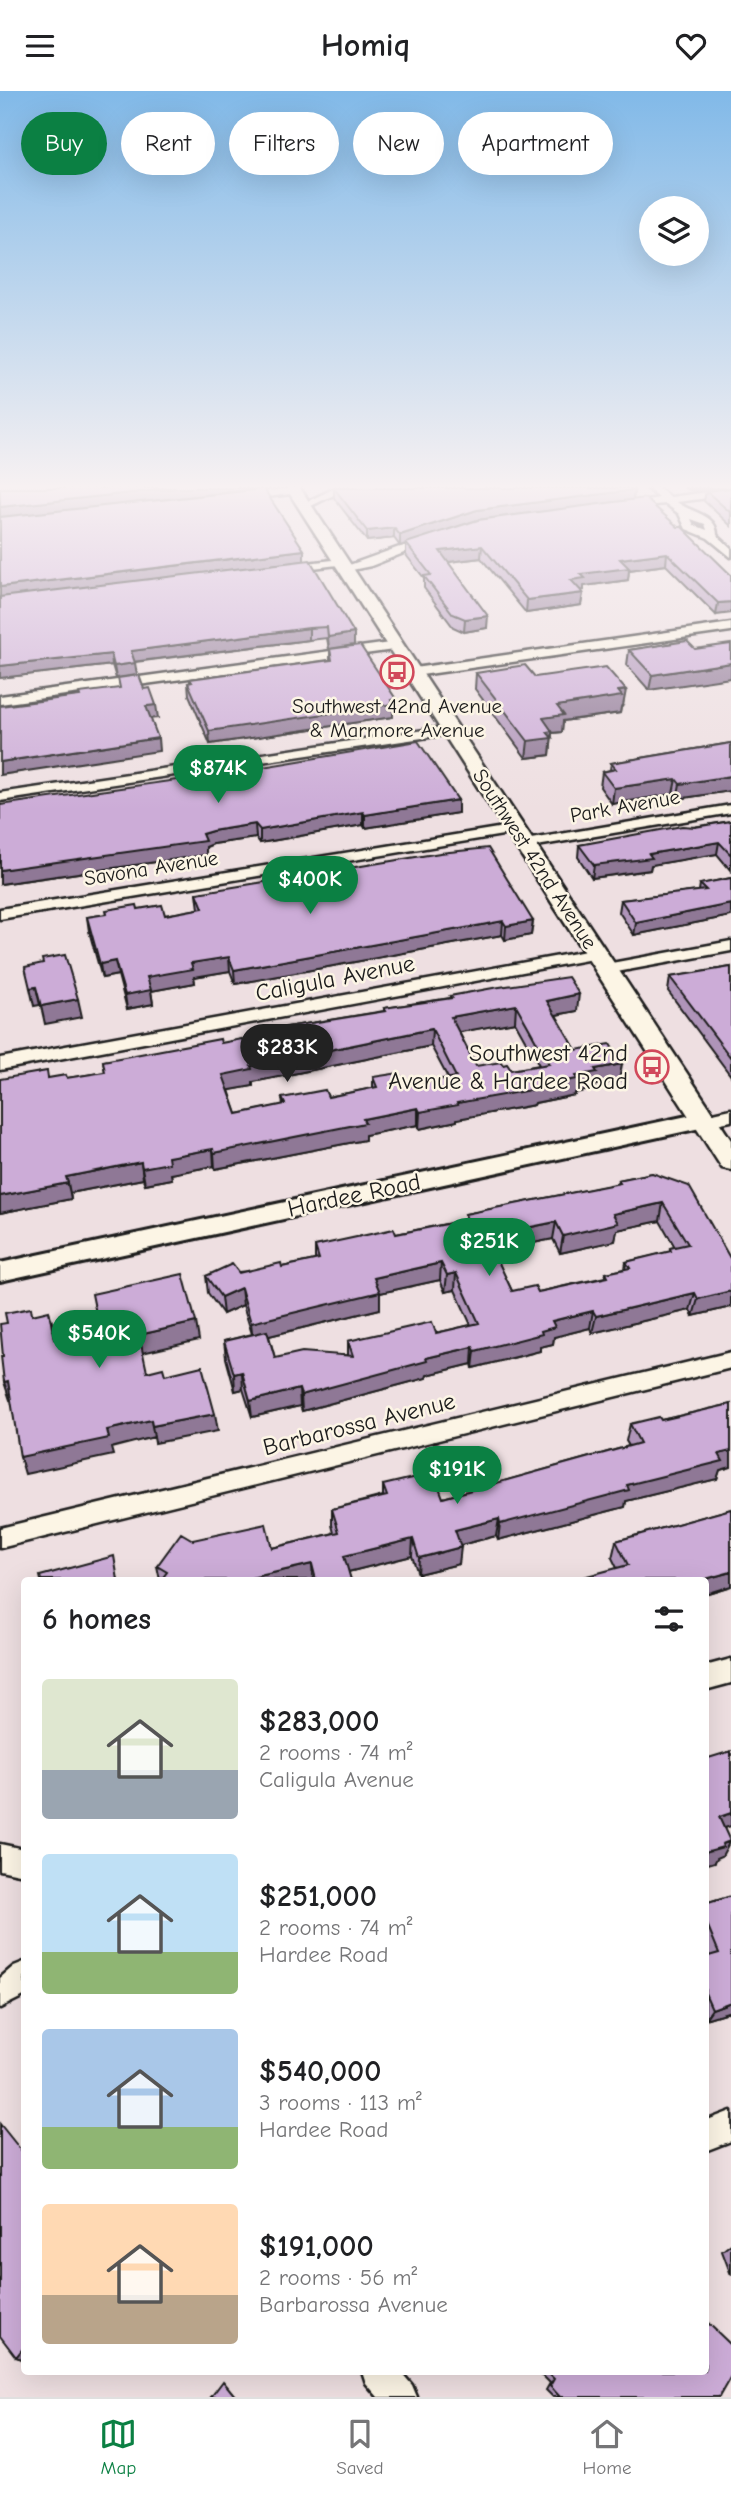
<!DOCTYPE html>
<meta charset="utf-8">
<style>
body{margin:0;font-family:"Comic Neue",sans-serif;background:#f6f6f6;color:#202124;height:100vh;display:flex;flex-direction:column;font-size:26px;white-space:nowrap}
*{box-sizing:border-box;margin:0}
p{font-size:23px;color:#757577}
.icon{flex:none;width:38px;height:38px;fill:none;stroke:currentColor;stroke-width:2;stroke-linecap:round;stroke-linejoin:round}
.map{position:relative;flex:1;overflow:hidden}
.sheet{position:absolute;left:21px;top:1486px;width:688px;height:798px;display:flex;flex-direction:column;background:#fff;border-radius:7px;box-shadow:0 7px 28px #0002}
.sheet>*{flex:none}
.hud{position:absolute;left:21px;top:21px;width:690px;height:63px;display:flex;gap:14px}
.buttons{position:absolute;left:639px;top:105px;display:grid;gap:14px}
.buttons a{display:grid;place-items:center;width:70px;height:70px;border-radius:50%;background:#fff;box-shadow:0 7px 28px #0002;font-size:35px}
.price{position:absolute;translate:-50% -60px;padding:0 16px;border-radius:24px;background:#0b8043;color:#fff;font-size:23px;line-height:46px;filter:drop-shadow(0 2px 4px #0008)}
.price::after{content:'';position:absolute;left:50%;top:42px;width:21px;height:16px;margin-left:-10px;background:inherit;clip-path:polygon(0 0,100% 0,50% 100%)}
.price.selected{background:#222;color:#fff}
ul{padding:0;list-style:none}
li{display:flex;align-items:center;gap:21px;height:175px;padding:0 21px}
li span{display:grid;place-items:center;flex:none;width:196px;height:140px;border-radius:7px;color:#555}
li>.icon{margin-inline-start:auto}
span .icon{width:84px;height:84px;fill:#fffc;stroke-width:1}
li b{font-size:30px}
h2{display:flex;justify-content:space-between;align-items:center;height:84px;padding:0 21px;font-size:30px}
.chip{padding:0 24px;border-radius:32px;background:#fff;box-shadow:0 7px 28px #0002;font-size:24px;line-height:63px}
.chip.selected{background:#0b8043;color:#fff}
header{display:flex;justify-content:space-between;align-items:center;height:91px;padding:0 21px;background:#fff;font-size:32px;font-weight:700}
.menu{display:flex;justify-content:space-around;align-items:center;height:98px;border-top:2px solid #e0e0e0;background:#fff;font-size:19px;color:#757577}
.menu a{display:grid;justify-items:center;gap:4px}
.menu .selected{color:#0b8043}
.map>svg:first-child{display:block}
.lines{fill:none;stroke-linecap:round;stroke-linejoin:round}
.minor-casing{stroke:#1c1c1c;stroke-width:5}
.tertiary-casing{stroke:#1c1c1c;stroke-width:6}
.secondary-casing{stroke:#1c1c1c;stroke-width:5}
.minor{fill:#fcf5e5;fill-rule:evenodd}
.tertiary{fill:#fcf5e5;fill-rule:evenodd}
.secondary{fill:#fcf5e5;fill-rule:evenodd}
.wall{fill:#af94b9;stroke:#1c1c1c;stroke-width:2;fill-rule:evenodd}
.shaded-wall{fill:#8f7896;stroke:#1c1c1c;stroke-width:2}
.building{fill:#ccacd7;stroke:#1c1c1c;stroke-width:2;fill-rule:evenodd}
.labels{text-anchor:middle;stroke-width:5;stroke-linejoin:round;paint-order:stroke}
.far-poi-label{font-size:21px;fill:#1c1c1c;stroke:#fcf5e5}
.far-street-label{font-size:21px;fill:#1c1c1c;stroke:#fcf5e5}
.street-label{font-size:24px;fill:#1c1c1c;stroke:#fcf5e5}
.poi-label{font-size:24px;fill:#1c1c1c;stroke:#fcf5e5;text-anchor:end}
</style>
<header><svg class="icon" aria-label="menu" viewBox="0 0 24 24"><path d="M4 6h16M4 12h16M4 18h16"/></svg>Homiq<svg class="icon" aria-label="heart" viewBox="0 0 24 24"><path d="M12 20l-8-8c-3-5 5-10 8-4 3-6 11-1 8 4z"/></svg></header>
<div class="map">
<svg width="731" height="2306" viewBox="0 0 731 2306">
<rect width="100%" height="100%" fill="#eedfe1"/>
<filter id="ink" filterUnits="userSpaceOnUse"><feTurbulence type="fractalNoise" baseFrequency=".0143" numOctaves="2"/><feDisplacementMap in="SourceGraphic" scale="14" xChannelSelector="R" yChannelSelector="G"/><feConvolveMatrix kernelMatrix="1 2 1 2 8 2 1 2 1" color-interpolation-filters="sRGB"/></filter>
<g filter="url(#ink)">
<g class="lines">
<defs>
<path id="minor" d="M295,397l4,1v4l-58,7 -5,-3 5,-3z
M335,397h13l-39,19 -9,-2z
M647,397h11l12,9 61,-8v6l-54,7c14,11 40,12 40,33l14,13v9l-23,-19 -22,-9 -7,-15 -13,-10 -46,4v-4l39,-6zM691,428l14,5 2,6 -13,-5z
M430,445l4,1v4l-63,25 -24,5 -6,-3z
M342,468l4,1v4l-58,7 -6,-3 6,-3z
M731,532v8l-317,45 -6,-4 6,-4z
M397,551l6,4 -2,3 -401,55v-8z
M451,635l5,1v6l-456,68v-8z
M731,714v8l-206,35 -7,-4 7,-4z
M516,734l7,4 -2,3 -521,87v-10z
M731,850v10l-125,23 -8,-5 8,-5z
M597,858l8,5 -2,3 -603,113v-12z
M731,1018v12l-25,5 -9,-6 3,-4z
M731,1261v16l-731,180v-20z
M731,1568v24l-26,7v-24z
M0,1753l24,5v26l-24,-5z
M24,1871v34l-24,12v-30l14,-12z
M731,2020v30l-26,10v-30z
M362,2280h38l12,14 5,12h-39l-12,-14z"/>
<path id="tertiary" d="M706,1021l8,3 3,5 -3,5 -714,156v-18z"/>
<path id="secondary" d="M286,397h14l431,652v30l-9,-2z"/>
</defs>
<!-- minor casing -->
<use href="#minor" class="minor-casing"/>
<!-- tertiary casing -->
<use href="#tertiary" class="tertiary-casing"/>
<!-- secondary casing -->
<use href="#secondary" class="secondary-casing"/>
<!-- minor -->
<use href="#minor" class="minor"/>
<!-- tertiary -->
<use href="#tertiary" class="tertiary"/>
<!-- secondary -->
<use href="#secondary" class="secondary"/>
</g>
<!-- wall -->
<path class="wall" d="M0,397h258v1l46,61v10l50,73 -25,16 -2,-11 -18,2 -174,22 -19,16 -4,-13 -112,13z
M334,397l300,2 -1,10 98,75 -15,40 -50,-50 -37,5 -1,10 -44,6v4l-4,1 3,2 -2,12 -55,8 -45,-55 -33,4 39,66 -23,4 -11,-5 -29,-39v-10l-18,-23v-11l-6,2 -6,-8 -27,3 -33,-43z
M684,397h43l-34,3z
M731,397v38l-27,-25 2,-10z
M687,550l-38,49 -22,-25 2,-15z
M330,558l66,63h-3v5l-183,27 -21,-49 -1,-12h2v-4l140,-18z
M476,582l59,4 88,29 -2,1 -1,6 -57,8 -1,11 -10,1 -2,22 -24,3 -51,-69z
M731,652v48l-54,8 -4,-5 -61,10 -12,-17 2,-15 8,-2 1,-7z
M458,709v13l-93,15 -2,-3 -103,18 -4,-5 -43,6 -7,3v8l-206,29v-79z
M731,730v50l-14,-17 -66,11 -1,5 -58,8 -14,-21 1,-12z
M731,787v38l-97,19 -15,-23 2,-12 78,-9 1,-7z
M197,802l336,28 -2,14 -26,5 -3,-5 -267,49 -5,-13 -36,6 1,6 -44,8 2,13 -26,5 -9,-34 -16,3 -13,-47 -2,-14 51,-8 27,6 34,-6z
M731,876v109l-63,-85 2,-14z
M450,905l127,15 -21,4 20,35 43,31 -24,4 -1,4 -19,4v2l-40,8 -1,2 -77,14v2l-38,8 -1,-4 -53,10v5l-150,29 -1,-3 -43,8 1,5 -27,5 -2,-5 -73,14 1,6 -71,14v-134l67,-1 38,-6 -2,-11 118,-18 24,5 42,-8 -1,-13 98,-16v-3l66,-10zM515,931l24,43 -28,5 -8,-5 -27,1 -17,-34zM431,955l17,32 -43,8 -32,-9v11l-45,9 -46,1 1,7 -46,9 -8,-24 24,-4v-4z
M652,1082l78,85h1v49l-38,9 -3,-6 -98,23 -2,-5 -36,9 -1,7 -13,3v4l-67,17 -1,-4 -45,11 -1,3 -124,33 -2,-5 -48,11 -9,-28 -8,2 -9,-33 -2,-17 28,-7 -9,-29 -20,9 -15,-21 -2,-17 76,-9 33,-7v-14l81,-12 69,-14v-6l152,-30 1,-4zM660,1130l15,26 -5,1 -1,4 -43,10 -1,7 -19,4 -1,4 -67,15 -26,-1 -14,-29 15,-4 1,-11 39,-8 7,14 55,-12 2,-11zM440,1189l5,12 10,-2 16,35 -35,8 -88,8v14l-73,3 -6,-22 111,-27v-16z
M731,1313v63l-11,3 -3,9 -91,22 -1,6 -127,33 -2,-4 -36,9 -1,19 -41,10 -6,-18 -64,16 3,8h-191l-3,-14 36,-26 79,8 62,-15 -2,-8v-16l51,-13v-11l60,13 186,-52 -3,-5 4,-17 31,-4z
M731,1418v77l-26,8 -88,-26 -5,-10 4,-17z
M731,1805v115l-26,8v-62l4,-1 -4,-8v-44z
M731,2153v31l-9,-24z
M706,2230l13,76h-166l-7,-7 4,-7 -12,-12h167v-49z"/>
<!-- shaded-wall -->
<path class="shaded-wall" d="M177,397h81v1l-258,29v-11z
M694,397h33l-34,3z
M634,399l-1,10 -156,20 -77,26v-11l77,-25z
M394,437v10l-27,3v-10z
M482,455l-1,12 -41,5v-12z
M304,459v11l-304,37v-11z
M667,462l-1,12 -37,5 -1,10 -44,6v4l-15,2 2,-12 10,-6 39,-15z
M583,502l-2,12 -55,8 1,-13z
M731,511v11l-15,2 2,-12z
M488,525l-1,12 -23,4 1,-13z
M309,537v12l-177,22 -1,-11z
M354,542v12l-25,4 -1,-12z
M111,563l1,11 -112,13v-12z
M135,572l2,12 -21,3 -2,-12z
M731,572v15l-82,12 3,-15z
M626,599l-3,16 -2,1 -1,6 -57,8 -1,11 -10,1 -2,22 -24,3 2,-17 15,-23 14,-12z
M396,608v13h-3v5l-183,27 -1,-13z
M156,614l2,13 -11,1 -1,-13z
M158,647l1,13 -159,24v-13z
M731,685v15l-54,8 3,-15z
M676,688l-3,15 -61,10 2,-16z
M458,709v13l-93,15v-13z
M363,721v13l-103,18v-13z
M255,733l1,14 -43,6 -7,3v8l-206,29v-14l202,-36 10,-3z
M719,751l-2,12 -66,11 -1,5 -58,8 2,-13 55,-11z
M731,813v12l-97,19 2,-12z
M503,830l-1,14 -267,49 -1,-14z
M533,830l-2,14 -26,5 1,-14z
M229,866l1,14 -36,6 1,6 -44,8 2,13 -26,5 -2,-14 22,-18 44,-14z
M115,870l3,14 -16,3 -2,-14z
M36,896l4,18 -6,1 -4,-18z
M579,903l-2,17 -32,6 2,-16z
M78,908l4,18 -37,7 -4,-18z
M516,914l-1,17 -65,12 1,-17z
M432,938l-1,17 -178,36v4l-28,5 -2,-16 28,-9z
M622,973l-3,17 -24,4 -1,4 -19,4v2l-40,8 -1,2 -77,14v2l-38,8 1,-17 37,-9 78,-16 41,-11 19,-7z
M418,1017v17l-53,10v5l-150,29 -1,-16 149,-34z
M213,1058l1,17 -43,8 1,5 -27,5 -3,-16 26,-11z
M141,1071l2,17 -73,14 -4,-16z
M68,1092l3,16 -71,14v-17z
M663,1112l-3,18 -43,9 -2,11 -55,12 3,-17 50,-22z
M556,1131l-3,17 -39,8 -1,11 -23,7 2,-17 19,-17z
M441,1172l-1,17 -60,13v16l-127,31 -2,-17 123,-45z
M456,1182l-1,17 -10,2 2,-17z
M241,1197l2,17 -20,9 -2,-17z
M731,1200v16l-38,9 5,-17z
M695,1202l-5,17 -98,23 4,-17z
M49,1220l5,18 5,28 -5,-18z
M593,1220l-3,17 -36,9 -1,7 -13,3v4l-67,17 2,-17 66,-20 11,-10z
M196,1231l3,18 -57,13 -3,-18z
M473,1256l-1,17 -45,11 -1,3 -124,33 -1,-16 125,-37z
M242,1281l1,17 -8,2 -1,-17z
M8,1290l6,18 -4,1 -6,-18z
M299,1298l1,17 -48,11 -2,-16z
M215,1323l3,17 -63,12 -3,-17z
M151,1329l3,17 -43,11 2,7 -88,19 -5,-17 87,-27z
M731,1360v16l-11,3 -3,9 -91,22 -1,6 -127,33 2,-16 127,-39 92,-31z
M499,1428l-3,17 -43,11 2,-17z
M413,1448l-1,17 -68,17v-17z
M461,1456l-2,17 -41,10 1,-16z
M312,1473l1,16h-71z
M731,1481v14l-26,8v-14h-3z
M731,1722v13l-20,6 8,-15z
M730,1750l-8,15 -5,2 -2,4 -10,3v-13z
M731,1911v9l-26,8 7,-10z
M24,2256v14l-8,-4z"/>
<!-- building -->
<path class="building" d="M0,397h177l-177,19z
M334,397h298l2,2 -157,20 -77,25 -6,-7 -27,3z
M731,397v25l-25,-22z
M264,398l40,61 -304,37v-70z
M645,407l33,29h4l49,48v27l-13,1 -51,-50 -47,6 9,9 -48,6 4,4 -14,2 12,13 -56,7 -45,-54 -42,5 48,65 -23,3 -12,-5 -29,-38 7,-1 -25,-32 72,-23z
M310,469l44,73 -26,4 -1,-10 -18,1 -178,23 4,12 -21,3 -3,-12 -111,12v-69z
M687,550l8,8 36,-5v19l-79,12 -23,-25z
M360,554l36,54 -5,1 2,4 -184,27 -21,-48 4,-1 -2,-3 142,-19 -2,-11z
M525,574l10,12 71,-10 20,23 -8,1 4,5 -65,10 7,9 -21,3 9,13 -5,1 5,6 -24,3 -52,-68z
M139,584l5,14 6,-1 6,17 -10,1 12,32 -158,24v-56l80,-10 -1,-3 41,-5 -2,-10z
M418,650l40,59 -93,15 -2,-3 -103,18 -5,-6 -43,7 -10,3 3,7 -205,29v-65l233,-33z
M731,652v33l-51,8 -4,-5 -62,9 -12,-16 14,-3 -5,-6z
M731,730v34l-12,-13 -70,12 3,4 -58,7 -15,-20 103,-19 13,1z
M488,757l45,73 -27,5 -3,-5 -269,49 -5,-13 -38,6 2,6 -46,8 4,13 -26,5 -10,-34 -15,3 -13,-47 20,-3 -1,-4 31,-5 1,4 24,-4 3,10 38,-7 -6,-15 243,-40z
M731,787v26l-95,19 -15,-23 85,-10 -6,-6z
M65,864l13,44 -37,7 -5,-19 -6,1 -5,-21 18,-4 -1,-4z
M731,876v91l-61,-81z
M568,886l11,17 -32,7 29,49 34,-6 12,20 -27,5 2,3 -21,4 1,3 -42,8 1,2 -79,14 1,2 -38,7 -2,-4 -55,11 2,4 -151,30 -1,-4 -45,8 1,6 -27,5 -1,-6 -75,15 2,6 -68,13v-117l47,-8 1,7 18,-3 1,3 38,-6 -2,-11 117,-22 1,4 21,-4 3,9 46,-9 -5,-12 100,-16 -2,-3 68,-10 -2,-2 43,-8zM516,914l33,59 -38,6 -4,-6 -4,1 -2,-3 -25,4 -25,-49zM432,938l24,48 -51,9 -6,-13 -26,4 4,10 -49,10 -3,-7 -43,8 3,6 -48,10 -14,-39 29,-6 -1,-3z
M652,1082l37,13 41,72h1v33l-33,8 -3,-6 -99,23 -3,-5 -41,10 3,6 -14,4 1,3 -67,17 -2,-4 -47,11 1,3 -126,34 -2,-6 -49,12 -8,-29 -8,2 -10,-33 43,-10 8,27 27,-6 51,4 -5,-15 84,-19 4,11 43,-10 -23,-50 -9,2 -6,-12 -67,15 6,14 -129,31 -10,-35 -20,9 -15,-21 26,-12 7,9 42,-10 1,4 37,-8 -4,-13 79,-17 2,5 71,-14 -2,-6 155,-31 -2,-3zM663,1112l25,41 -18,4 1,3 -45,11 4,6 -24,5 2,4 -70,15 -3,-6 -23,5 -20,-43 23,-7 -4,-10 45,-9 7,14 55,-13 -5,-9z
M183,1183l13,48 -57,13 8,37 16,-4 2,7 37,-9 13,48 -63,12 -1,-6 -44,10 2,8 -89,19 -12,-76 -4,1 -3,-26h2l-3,-32 7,-1 -2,-10 26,-5 1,7 17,-4 5,28 41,-9 4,-2 -7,-34z
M731,1313v47l-12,3 4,7 -96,24 2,5 -129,34 -1,-5 -44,11 6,17 -42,11 -6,-19 -69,17 7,24h-35l-4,-16 -70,16h-81l6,-8 -10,-6 24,-33 12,7 73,-16 6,24 67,-16 -7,-23 55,-13 -4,-11 51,-12 9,25 197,-55 -10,-19 29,-7 2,3z
M731,1418v63l-29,8h-130l56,-15 -12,-24z
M114,1465l4,24h-77l-1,-4z
M731,1660v62l-12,4 11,24 -8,3 1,3 -18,5v-93z
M731,1805v106l-19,7 -7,-16v-36l14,-4 -14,-34v-15z
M0,2033l24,30v193l-8,10 -16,-21z
M706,2230l25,24v31l-12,21h-159l-10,-11 4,-7 -8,-8h159v-48z
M223,2290l13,16h-25z"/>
</g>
<!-- sky -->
<linearGradient id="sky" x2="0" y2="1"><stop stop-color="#81b9e8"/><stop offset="0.55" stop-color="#f7f1f2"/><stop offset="1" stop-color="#f7f1f2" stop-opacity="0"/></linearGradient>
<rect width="731" height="719" fill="url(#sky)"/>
<!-- icons -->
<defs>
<symbol id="bus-ring" viewBox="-11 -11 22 22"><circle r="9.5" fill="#fcf5e5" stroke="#d1495b" stroke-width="1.5"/><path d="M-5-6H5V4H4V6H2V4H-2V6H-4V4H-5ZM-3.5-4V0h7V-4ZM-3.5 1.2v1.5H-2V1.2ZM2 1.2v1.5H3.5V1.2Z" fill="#d1495b"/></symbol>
</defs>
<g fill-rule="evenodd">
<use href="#bus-ring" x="378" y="562" width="38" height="38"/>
<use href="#bus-ring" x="633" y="957" width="38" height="38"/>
</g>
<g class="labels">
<!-- far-poi labels -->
<g class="far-poi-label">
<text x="397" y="622">Southwest 42nd Avenue<tspan x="397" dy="24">&amp; Marmore Avenue</tspan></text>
</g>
<!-- far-street labels -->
<g class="far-street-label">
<text transform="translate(625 715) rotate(-10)" y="7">Park Avenue</text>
<text transform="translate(535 768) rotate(57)" y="7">Southwest 42nd Avenue</text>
<text transform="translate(151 777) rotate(-9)" y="7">Savona Avenue</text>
</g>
<!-- street labels -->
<g class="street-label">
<text transform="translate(335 887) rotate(-11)" y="8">Caligula Avenue</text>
<text transform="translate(354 1104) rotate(-12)" y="8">Hardee Road</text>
<text transform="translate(359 1333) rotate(-14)" y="8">Barbarossa Avenue</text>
</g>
<!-- poi labels -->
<g class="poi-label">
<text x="628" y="970">Southwest 42nd<tspan x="628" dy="28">Avenue &amp; Hardee Road</tspan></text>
</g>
</g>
</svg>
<div class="buttons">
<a><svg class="icon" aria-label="layers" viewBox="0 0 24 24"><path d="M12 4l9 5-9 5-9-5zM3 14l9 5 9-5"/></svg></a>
</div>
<b class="price" style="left:218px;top:714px">$874K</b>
<b class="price" style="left:310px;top:825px">$400K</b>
<b class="price selected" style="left:287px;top:993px">$283K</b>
<b class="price" style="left:489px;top:1187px">$251K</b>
<b class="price" style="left:99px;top:1279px">$540K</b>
<b class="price" style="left:457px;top:1415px">$191K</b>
<div class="hud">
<a class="chip selected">Buy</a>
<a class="chip">Rent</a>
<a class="chip">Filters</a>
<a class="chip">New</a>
<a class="chip">Apartment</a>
</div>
<section class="sheet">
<h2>6 homes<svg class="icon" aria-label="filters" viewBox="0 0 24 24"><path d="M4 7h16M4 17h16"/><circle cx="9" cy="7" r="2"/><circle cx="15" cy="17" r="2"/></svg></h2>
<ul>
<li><span style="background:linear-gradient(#dfe7d0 65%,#9aa5b1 0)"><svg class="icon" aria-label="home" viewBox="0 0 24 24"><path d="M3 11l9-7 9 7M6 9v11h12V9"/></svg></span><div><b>$283,000</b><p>2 rooms · 74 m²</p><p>Caligula Avenue</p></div></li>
<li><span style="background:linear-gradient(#bfe0f5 70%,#8fb573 0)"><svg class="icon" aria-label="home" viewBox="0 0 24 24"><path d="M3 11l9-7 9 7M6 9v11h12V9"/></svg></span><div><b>$251,000</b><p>2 rooms · 74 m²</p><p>Hardee Road</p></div></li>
<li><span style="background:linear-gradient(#a9c7e8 70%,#8fb573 0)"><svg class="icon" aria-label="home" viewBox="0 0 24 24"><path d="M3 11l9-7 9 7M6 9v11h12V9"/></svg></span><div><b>$540,000</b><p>3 rooms · 113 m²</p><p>Hardee Road</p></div></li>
<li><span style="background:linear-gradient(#ffd9b3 65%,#b9a48a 0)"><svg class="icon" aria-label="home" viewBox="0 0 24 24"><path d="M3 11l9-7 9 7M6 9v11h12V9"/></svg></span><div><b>$191,000</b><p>2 rooms · 56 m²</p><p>Barbarossa Avenue</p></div></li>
</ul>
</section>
</div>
<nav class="menu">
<a class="selected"><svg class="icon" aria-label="map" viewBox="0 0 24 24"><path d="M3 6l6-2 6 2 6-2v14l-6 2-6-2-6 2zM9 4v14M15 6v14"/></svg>Map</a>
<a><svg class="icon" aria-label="saved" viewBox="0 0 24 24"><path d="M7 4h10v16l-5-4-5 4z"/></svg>Saved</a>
<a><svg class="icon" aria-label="home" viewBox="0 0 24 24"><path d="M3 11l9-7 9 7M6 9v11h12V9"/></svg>Home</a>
</nav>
